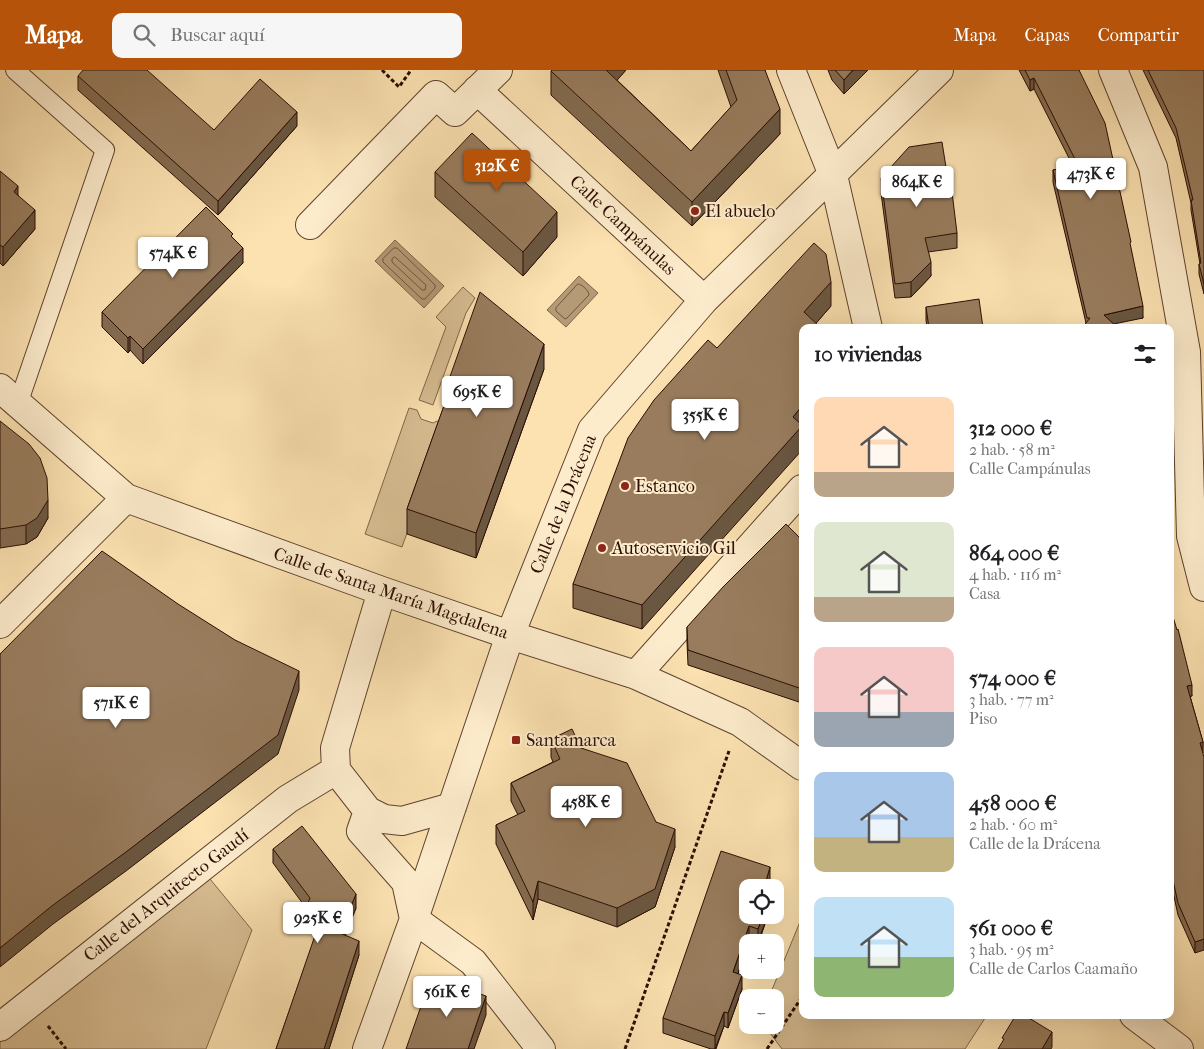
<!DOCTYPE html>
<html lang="es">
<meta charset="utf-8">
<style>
body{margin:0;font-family:"IM FELL French Canon",serif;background:#f6f6f6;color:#202124;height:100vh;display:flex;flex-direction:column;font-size:19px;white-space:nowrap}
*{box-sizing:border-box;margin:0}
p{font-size:16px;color:#757577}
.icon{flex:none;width:28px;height:28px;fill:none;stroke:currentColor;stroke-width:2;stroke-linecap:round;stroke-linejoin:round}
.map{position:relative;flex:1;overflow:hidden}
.panel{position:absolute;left:799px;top:254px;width:375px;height:695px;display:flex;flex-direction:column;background:#fff;border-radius:10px;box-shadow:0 5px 20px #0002}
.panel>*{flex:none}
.controls{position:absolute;left:739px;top:809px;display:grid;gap:10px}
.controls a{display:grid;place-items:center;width:45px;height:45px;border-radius:10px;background:#fff;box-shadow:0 5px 20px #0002;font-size:25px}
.price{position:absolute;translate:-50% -42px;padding:0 11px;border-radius:5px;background:#fff;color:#222;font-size:16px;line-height:32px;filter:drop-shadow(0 1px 2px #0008)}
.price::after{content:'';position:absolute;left:50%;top:30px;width:15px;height:11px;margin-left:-8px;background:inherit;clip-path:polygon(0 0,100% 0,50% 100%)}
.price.selected{background:#b45309;color:#fff}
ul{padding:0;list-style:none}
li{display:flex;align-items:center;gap:15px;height:125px;padding:0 15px}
li span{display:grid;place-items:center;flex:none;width:140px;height:100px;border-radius:10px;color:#555}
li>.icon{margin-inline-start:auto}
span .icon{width:60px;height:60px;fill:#fffc;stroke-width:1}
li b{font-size:21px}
h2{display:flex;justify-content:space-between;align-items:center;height:60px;padding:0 15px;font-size:21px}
header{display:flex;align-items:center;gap:30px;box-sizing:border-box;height:70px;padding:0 25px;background:#b45309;color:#fff}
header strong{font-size:24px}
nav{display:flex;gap:28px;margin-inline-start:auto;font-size:18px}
.search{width:350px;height:45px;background:#f6f6f6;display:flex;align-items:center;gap:12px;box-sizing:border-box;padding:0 18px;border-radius:10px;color:#757577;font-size:19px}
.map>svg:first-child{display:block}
.green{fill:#d8be93;stroke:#82664a}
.water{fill:#b59a76;stroke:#7e6248}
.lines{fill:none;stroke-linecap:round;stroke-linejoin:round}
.shore{stroke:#70543c;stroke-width:1}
.lane-casing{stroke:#5f422e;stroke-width:20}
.street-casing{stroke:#5f422e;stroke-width:30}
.path{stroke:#2b0d02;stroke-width:3;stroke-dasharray:4 2.5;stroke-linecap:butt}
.lane{stroke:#fdeccc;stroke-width:18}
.street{stroke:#fdeccc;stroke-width:28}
.wall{fill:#836b50;stroke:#2b0d02}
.shaded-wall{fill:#6a5741;stroke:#2b0d02}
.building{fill:#987c5d;stroke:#2b0d02}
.poi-dot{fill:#8f2418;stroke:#fdeccc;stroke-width:2}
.labels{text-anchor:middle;stroke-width:4;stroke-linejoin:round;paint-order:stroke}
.poi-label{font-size:18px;fill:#2b0d02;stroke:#fdeccc;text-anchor:start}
.street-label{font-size:18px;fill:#2b0d02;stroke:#fdeccc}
</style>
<header>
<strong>Mapa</strong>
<div class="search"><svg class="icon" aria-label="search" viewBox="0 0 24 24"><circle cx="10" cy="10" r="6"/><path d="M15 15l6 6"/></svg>Buscar aquí</div>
<nav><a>Mapa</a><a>Capas</a><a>Compartir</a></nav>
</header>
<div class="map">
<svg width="1204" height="979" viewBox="0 0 1204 979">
<rect width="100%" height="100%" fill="#fce2b1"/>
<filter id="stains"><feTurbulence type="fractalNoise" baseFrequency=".004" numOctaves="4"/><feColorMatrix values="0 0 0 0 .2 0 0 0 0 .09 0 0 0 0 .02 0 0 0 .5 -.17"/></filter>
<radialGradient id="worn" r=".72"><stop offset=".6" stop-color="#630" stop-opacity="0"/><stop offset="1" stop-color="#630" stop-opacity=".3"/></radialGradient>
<!-- green -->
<path class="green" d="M463,217l12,11 -9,15 -33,92 -14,-5 27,-73 -10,-10z
M409,338l8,2 4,9 12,4 4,-2 9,4 -44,122 -37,-13z
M201,798l51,62 -46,119h-206v-22z
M802,847v98h185l-22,34h-183l-18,-24h11v-27l-6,-1z"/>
<!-- water -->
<path class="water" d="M395,170l49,46 -20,22 -49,-47z
M579,206l19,17 -32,34 -19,-17z"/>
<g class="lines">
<!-- shore -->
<path class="shore" d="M394,178h3l38,37v3l-10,11h-3l-39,-37v-3z
M395,187l31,28 -1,5h-3l-30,-28v-3z
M578,214c4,0 11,7 11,11l-22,23 -2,1 -9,-8v-3z"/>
<defs>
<path id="lane" d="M15,0l90,80 -87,254"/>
<path id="street" d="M791,0l42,105 35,153
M1113,0l40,97 33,185 5,184 13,51
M477,20l227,210
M310,155l126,-130 19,17 43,-42
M0,318l126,110 256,93 128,44 126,40 104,47 62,44
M382,521l-47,157 1,22 32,41 16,8 18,2 50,-14
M0,554l126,-126
M636,605l166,-186
M368,741l-7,20 45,51 8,37
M414,849l59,43 68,87
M1134,945l45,34
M0,957l288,-228 48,-29
M367,979l47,-130 96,-284 82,-205 112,-130 235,-230"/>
</defs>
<!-- lane casing -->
<use href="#lane" class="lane-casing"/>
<!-- street casing -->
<use href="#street" class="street-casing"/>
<!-- path -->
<path class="path" d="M382,0l17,17 12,-17
M48,956l18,23
M625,979l104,-298
M767,979l35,-52"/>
<!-- lane -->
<use href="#lane" class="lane"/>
<!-- street -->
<use href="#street" class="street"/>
</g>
<!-- wall -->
<path class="wall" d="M552,0h74l-9,10 74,71 40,-44 -13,-37h47l15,64 -88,92 -141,-131v-24z
M828,0h40l-24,24 -12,-14z
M1019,0h60l52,181 12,67 -57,5 -33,-141v-12l20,-4 -39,-77 -4,2z
M1143,0h61v224l-5,-20v-10h1l-9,-54v-7l-15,-65z
M78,6l136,54 83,-4 -79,89 -140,-125z
M0,101l18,24 17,34 -32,37 -3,-3z
M435,102l122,65 -34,39 -88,-79z
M881,108l76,55v15l-29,4 3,24 -20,21 -16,1 -14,-105z
M233,168l10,25 -100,101 -13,-14 -2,3 -26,-26v-15z
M831,236l-15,17 -174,306 -69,-21v-24l144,-236z
M926,237l57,21h-56l-1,-8z
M544,299l-68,189 -69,-24v-25l40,-111v-13z
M0,351l48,97 -11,19 -11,7 -26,4z
M802,470v163l-114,-38 -1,-23v-15z
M1170,537l22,89h-2l13,46 -8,211 -17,-38 -8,-37z
M551,669l30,9 75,74 19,25 -20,60 -38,20 -79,-28 -5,21 -37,-76v-19l22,-10 -7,-14v-18l42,-21 -2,-5z
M273,779l83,59 -11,27 14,20 -30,94h-53l40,-115 -13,-4v-14l3,-8 -33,-45z
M770,812l-22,33h20l-9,27h-5l-5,-1 -1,1v3l-10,29 4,15 -14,39 -4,-2 -8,23h-5l-48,-16v-15z"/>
<!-- shaded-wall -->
<path class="shaded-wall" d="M605,0h21l-21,24z
M853,0h15l-24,24v-14z
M1034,8v11l-4,2v-11z
M780,39v25l-88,92v-24z
M297,42v14l-79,89v-14z
M18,116v19l-4,-13z
M35,140v19l-32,37v-19z
M557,142v25l-34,39v-24z
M243,178v15l-100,101v-15z
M931,192v14l-20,21v-15z
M831,212v24l-19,22 -8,-16z
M1143,236v12l-39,8v-11z
M130,266v14l-2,3v-15z
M544,274v25l-68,189v-25z
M802,336v44l-160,179v-24l151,-188z
M48,430v18l-11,19 -11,7v-19z
M299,601v19l-21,64 -152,117 -73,53 -53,43v-19z
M1192,615v11l-5,1v-11z
M1203,672v11l-3,-10z
M675,759v18l-20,60 -38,20v-19z
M770,797v15l-1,6h-5z
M538,811v18l-5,21v-18z
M356,824v14l-16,40v-15z
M763,845h5l-10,27v-13z
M749,856v15l-1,1v3l-15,42v-15z
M1204,869v11l-9,3v-11z
M359,871v14l-30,94h-5z
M742,905v14l-14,39v-15z
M486,926v19l-12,34h-6z
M724,942v14l-9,23v-13z
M1052,962v15l-1,2h-9z"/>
<!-- building -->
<path class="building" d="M83,0h64l67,60 46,-51 37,33 -79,89 -140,-125z
M552,0h54l85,81 46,-51 -11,-30h39l15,39 -88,93 -141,-131z
M835,0h18l-9,10z
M1025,0h54l26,53 26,119 -1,1 13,63 -39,9 14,13h-36l8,-10h-3l-34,-148 25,-5 -44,-87 -4,2z
M1148,0h56v214l-5,-20 2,-1 -10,-63h2l-17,-72z
M472,63l85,79 -34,40 -88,-80z
M942,72l8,51 2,-1 5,41 -32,5 6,24 -20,20 -16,2 -14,-106 28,-31z
M0,101l18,15 -4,6 21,18 -32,37 -3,-2z
M206,137l27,27 -2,2 12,12 -100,101 -13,-13 -2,2 -26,-26z
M814,173l12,11 5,28 -27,30 17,16h-19v78l-9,11 9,8v1l-160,179 -69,-21 55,-146 26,-38 54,-60 9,8z
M480,222l64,52 -68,189 -69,-24 44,-123 -4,-1z
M979,229l4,29h-54l-3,-21z
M0,351l29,23 11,14 7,20 1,22 -11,18 -11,7 -26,4z
M786,454l16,16v149l-114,-39 -1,-23 36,-40z
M102,481l76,53 57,36 64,31 -21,64 -152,117 -73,53 -53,43v-294z
M1170,537l7,23 1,-1 14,56 -5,1 16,56 -3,1 4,14v182l-9,3 -17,-39 -8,-36z
M572,659l9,19 46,15 29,59 19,7 -20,60 -38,19 -79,-27 -5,21 -37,-77 29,-14 -14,-28 49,-24 -9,-20z
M302,756l54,68 -16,39 19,8 -35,108h-48l44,-128 -17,-5 7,-18 -37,-49z
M721,781l49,16 -6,21h-16v27h15l-5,14 -9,-3 -16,46 9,3 -14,38 -4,-1 -9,24 -52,-18z
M437,909l49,17 -18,53h-62l21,-60 6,2z
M1016,945h8l28,17 -10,17h-44l6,-10 -2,-1z"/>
<!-- markers -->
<g class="poi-dot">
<circle cx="695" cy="141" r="5"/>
<circle cx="625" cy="416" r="5"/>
<circle cx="602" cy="478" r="5"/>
<rect x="511" y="665" width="10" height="10" rx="2.5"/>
</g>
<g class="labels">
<!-- poi labels -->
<g class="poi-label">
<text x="705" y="147">El abuelo</text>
<text x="635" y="422">Estanco</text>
<text x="612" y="484">Autoservicio Gil</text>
<text x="526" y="676">Santamarca</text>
</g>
<!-- street labels -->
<g class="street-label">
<text transform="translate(623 155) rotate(43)" y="6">Calle Campánulas</text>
<text transform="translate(563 434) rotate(-68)" y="6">Calle de la Drácena</text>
<text transform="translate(391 523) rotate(19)" y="6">Calle de Santa María Magdalena</text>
<text transform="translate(166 825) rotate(-38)" y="6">Calle del Arquitecto Gaudí</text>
</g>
</g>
<rect width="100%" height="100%" filter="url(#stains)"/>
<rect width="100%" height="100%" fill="url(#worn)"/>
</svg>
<div class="controls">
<a><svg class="icon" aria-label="locate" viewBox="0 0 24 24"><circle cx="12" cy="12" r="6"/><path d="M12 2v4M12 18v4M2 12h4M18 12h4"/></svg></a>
<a>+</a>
<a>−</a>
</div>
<b class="price selected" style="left:497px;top:122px">312K €</b>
<b class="price" style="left:1091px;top:130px">473K €</b>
<b class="price" style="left:917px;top:138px">864K €</b>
<b class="price" style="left:173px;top:209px">574K €</b>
<b class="price" style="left:477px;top:348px">695K €</b>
<b class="price" style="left:705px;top:371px">355K €</b>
<b class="price" style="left:116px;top:659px">571K €</b>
<b class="price" style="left:586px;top:758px">458K €</b>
<b class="price" style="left:318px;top:874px">925K €</b>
<b class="price" style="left:447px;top:948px">561K €</b>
<section class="panel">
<h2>10 viviendas<svg class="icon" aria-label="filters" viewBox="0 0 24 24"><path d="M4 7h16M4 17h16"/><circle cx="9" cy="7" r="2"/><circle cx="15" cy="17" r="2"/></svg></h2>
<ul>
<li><span style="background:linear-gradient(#ffd9b3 75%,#b9a48a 0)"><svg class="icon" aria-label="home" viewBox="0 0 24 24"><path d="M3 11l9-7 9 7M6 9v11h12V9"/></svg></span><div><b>312 000 €</b><p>2 hab. · 58 m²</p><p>Calle Campánulas</p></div></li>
<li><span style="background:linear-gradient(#dfe7d0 75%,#b9a48a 0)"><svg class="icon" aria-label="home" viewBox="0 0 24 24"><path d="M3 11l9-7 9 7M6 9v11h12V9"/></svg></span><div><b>864 000 €</b><p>4 hab. · 116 m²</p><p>Casa</p></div></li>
<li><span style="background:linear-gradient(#f6c9c9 65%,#9aa5b1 0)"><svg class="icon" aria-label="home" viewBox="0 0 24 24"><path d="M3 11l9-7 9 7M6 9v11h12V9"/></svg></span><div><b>574 000 €</b><p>3 hab. · 77 m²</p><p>Piso</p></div></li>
<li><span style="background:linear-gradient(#a9c7e8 65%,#c2b280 0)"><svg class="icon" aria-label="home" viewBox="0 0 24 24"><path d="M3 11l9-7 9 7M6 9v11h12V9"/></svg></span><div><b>458 000 €</b><p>2 hab. · 60 m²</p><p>Calle de la Drácena</p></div></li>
<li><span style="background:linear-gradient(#bfe0f5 60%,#8fb573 0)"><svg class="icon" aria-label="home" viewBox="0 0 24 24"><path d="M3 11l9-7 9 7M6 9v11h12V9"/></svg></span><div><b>561 000 €</b><p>3 hab. · 95 m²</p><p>Calle de Carlos Caamaño</p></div></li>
</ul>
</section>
</div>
